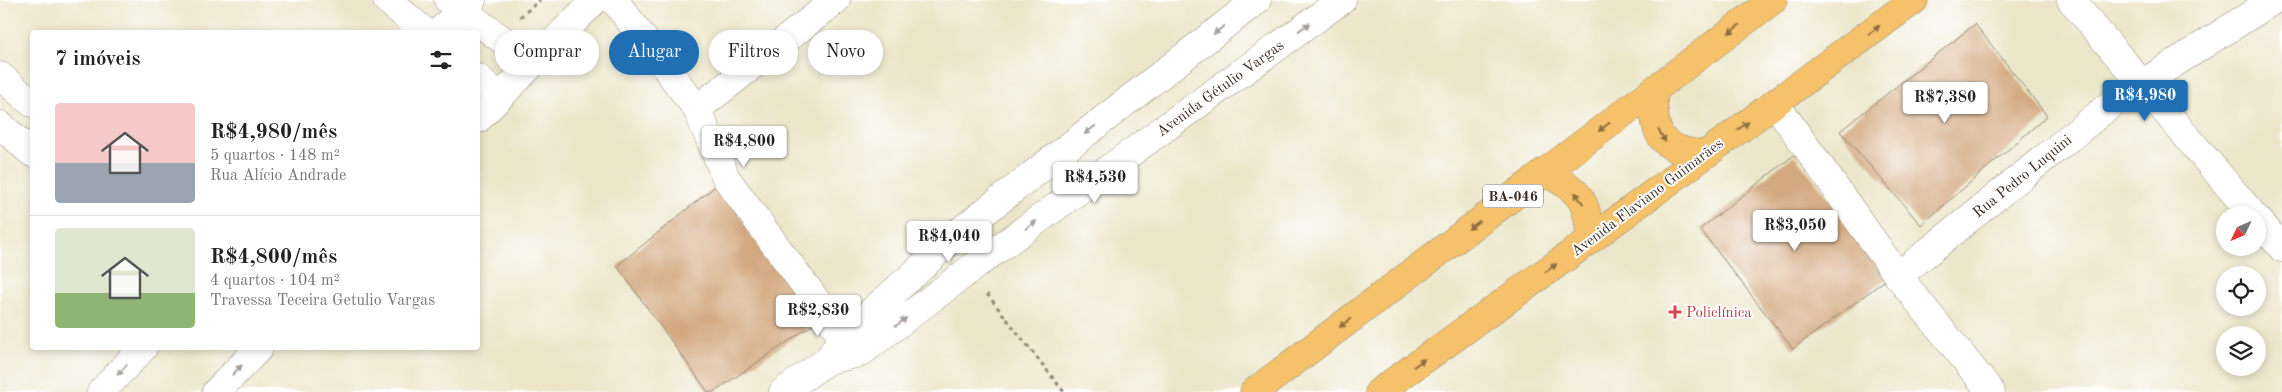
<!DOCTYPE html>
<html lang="pt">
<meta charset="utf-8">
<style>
body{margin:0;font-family:"Old Standard TT",serif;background:#f6f6f6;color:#222;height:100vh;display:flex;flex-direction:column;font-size:19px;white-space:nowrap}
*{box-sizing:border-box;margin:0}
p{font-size:16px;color:#767676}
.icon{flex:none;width:28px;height:28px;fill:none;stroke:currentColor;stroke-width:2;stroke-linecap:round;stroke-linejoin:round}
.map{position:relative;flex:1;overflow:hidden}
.side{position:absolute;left:30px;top:30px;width:450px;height:320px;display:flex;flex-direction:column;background:#fff;border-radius:5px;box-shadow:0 2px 8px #0003}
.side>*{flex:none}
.banner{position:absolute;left:495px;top:30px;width:475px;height:45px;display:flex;gap:10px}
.needle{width:32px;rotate:226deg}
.buttons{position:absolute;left:2216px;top:206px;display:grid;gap:10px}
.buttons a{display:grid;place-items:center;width:50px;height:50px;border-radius:50%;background:#fff;box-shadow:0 2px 8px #0003;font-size:25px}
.price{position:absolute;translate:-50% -42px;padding:0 11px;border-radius:5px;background:#fff;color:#222;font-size:16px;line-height:32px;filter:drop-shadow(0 1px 2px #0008)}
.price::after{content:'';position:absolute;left:50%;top:30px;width:15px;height:11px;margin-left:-8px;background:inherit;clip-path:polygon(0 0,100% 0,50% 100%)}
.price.current{background:#1f6fb2;color:#fff}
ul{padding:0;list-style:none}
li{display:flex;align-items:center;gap:15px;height:125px;padding:0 25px}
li+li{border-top:1px solid #e0e0e0}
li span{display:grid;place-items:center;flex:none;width:140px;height:100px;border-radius:5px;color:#555}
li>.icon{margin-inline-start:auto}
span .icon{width:60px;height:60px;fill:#fffc;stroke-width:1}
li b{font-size:21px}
h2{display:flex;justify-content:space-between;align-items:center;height:60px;padding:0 25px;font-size:21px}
.tag{padding:0 18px;border-radius:22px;background:#fff;box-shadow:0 2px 8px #0003;font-size:18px;line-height:45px}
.tag.current{background:#1f6fb2;color:#fff}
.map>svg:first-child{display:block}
.building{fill:#d3a980}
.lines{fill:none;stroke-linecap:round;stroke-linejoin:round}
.minor-casing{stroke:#938874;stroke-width:29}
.major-casing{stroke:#938874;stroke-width:29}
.path{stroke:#938874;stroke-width:3;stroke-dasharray:4 4;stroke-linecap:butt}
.minor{stroke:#fff;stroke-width:28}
.major{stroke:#f5c16b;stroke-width:28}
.oneway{fill:#a79f9a}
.oneway2{fill:#8f6e41}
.health-dot{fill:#e0444e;stroke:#fff;stroke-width:2}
.labels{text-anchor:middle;stroke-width:4;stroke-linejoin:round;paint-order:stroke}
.shield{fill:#fff;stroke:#766a62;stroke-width:1}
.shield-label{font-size:14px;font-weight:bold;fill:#3b2a1e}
.street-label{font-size:15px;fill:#3b2a1e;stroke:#fff}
.health-label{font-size:15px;fill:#be3a42;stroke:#fff;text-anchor:start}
</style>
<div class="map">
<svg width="2282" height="392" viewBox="0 0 2282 392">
<rect width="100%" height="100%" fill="#fff"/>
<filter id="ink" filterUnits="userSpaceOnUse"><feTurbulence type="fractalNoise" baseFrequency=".02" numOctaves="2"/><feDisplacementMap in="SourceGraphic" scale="10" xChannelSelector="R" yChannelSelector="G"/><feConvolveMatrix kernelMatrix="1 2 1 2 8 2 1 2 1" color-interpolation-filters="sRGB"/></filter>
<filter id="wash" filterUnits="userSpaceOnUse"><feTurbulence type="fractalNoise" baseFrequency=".0096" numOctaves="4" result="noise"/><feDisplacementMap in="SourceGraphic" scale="20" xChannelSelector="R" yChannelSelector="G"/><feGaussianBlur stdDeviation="1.12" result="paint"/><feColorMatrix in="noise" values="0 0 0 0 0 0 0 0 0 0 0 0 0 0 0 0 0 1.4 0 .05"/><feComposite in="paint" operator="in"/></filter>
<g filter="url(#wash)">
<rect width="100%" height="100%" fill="#ebe6c9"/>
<g id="blocks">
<!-- building -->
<path class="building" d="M1975,24l72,92 -126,109 -81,-94z
M1794,155l98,120 -99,74 -93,-120z
M724,179l103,136 -113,77h-6l-91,-126z"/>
</g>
</g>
<g filter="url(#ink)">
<use href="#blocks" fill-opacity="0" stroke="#938874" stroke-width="1"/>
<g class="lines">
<defs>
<path id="minor" d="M387,0l38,32
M448,0l85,62
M614,0l83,109 29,69 117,159 12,12
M2071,0l182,215
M439,32l33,-32
M0,76l32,27
M478,78l21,19
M1775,103l123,173 93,116
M697,109l139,-109
M478,119l117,-119
M0,125l32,28
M2258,220l24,28
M1898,276l217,-175 159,-101
M828,360l32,-7 117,-89 365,-264
M101,392l42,-44
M216,392l43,-44
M783,392l45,-32 15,-23 71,-63 41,-39 302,-235"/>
<path id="major" d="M1653,91c1,42 4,59 50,63
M1544,172c35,17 45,29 46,68
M1254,392l519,-392
M1379,392l211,-152 324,-240"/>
</defs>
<!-- minor casing -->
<use href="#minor" class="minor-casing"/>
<!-- major casing -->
<use href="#major" class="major-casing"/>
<!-- path -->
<path class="path" d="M520,17l20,-17
M987,294l77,98"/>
<!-- minor -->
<use href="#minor" class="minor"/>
<!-- major -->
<use href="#major" class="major"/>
</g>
<!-- one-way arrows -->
<defs><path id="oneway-solid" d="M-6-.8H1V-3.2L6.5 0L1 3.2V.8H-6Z" transform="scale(1.25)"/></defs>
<g class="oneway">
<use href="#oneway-solid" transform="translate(1304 27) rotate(-36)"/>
<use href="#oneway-solid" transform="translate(1219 30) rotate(142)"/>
<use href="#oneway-solid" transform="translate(1090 130) rotate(142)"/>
<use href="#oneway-solid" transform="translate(1031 225) rotate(-36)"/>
<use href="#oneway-solid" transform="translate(901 322) rotate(-37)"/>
<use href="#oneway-solid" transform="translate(122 370) rotate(133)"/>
<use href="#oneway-solid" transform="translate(237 370) rotate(-46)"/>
</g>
<g class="oneway2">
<use href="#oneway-solid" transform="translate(1734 29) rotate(143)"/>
<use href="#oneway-solid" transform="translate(1874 30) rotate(-37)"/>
<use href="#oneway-solid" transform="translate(1743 126) rotate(-35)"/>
<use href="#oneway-solid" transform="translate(1604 127) rotate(143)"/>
<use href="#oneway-solid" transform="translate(1662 136) rotate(59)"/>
<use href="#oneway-solid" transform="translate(1579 198) rotate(-125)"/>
<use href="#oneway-solid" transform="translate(1474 225) rotate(143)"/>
<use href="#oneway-solid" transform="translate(1551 268) rotate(-36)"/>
<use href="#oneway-solid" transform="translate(1345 323) rotate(143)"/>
<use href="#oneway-solid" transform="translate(1419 363) rotate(-36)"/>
</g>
</g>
<!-- markers -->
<path class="health-dot" d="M1672.5 304.5h5v5h5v5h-5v5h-5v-5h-5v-5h5z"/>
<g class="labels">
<!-- shield labels -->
<rect class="shield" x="1483" y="184.5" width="60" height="23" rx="4"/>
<g class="shield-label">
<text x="1513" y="201">BA-046</text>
</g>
<!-- street labels -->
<g class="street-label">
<text transform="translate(1220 88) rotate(-36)" y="5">Avenida Gétulio Vargas</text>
<text transform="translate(2022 176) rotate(-39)" y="5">Rua Pedro Luquini</text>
<text transform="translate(1647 197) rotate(-37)" y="5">Avenida Flaviano Guimarães</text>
</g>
<!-- health labels -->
<g class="health-label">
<text x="1686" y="317">Policlínica</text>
</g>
</g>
</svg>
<div class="buttons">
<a><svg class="needle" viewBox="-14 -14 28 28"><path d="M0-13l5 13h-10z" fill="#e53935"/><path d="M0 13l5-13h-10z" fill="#767676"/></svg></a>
<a><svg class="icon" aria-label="locate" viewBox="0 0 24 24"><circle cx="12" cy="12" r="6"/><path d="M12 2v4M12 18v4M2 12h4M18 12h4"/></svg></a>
<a><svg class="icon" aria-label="layers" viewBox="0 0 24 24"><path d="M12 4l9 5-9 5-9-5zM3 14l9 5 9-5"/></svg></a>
</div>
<b class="price current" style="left:2145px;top:122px">R$4,980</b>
<b class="price" style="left:1945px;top:124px">R$7,380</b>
<b class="price" style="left:744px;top:168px">R$4,800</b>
<b class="price" style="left:1095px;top:204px">R$4,530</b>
<b class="price" style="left:1795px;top:252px">R$3,050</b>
<b class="price" style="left:949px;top:263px">R$4,040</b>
<b class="price" style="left:818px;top:337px">R$2,830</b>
<div class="banner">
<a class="tag">Comprar</a>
<a class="tag current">Alugar</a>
<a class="tag">Filtros</a>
<a class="tag">Novo</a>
</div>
<section class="side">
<h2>7 imóveis<svg class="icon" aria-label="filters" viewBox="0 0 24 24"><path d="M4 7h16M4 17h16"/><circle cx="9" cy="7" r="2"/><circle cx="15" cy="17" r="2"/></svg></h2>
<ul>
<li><span style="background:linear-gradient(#f6c9c9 60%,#9aa5b1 0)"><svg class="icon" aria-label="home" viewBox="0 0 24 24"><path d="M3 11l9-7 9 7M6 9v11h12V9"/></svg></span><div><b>R$4,980/mês</b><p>5 quartos · 148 m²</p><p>Rua Alício Andrade</p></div></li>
<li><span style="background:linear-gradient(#dfe7d0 65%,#8fb573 0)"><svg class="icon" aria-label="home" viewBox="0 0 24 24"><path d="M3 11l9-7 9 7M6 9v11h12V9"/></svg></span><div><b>R$4,800/mês</b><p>4 quartos · 104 m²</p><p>Travessa Teceira Getulio Vargas</p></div></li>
</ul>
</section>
</div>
